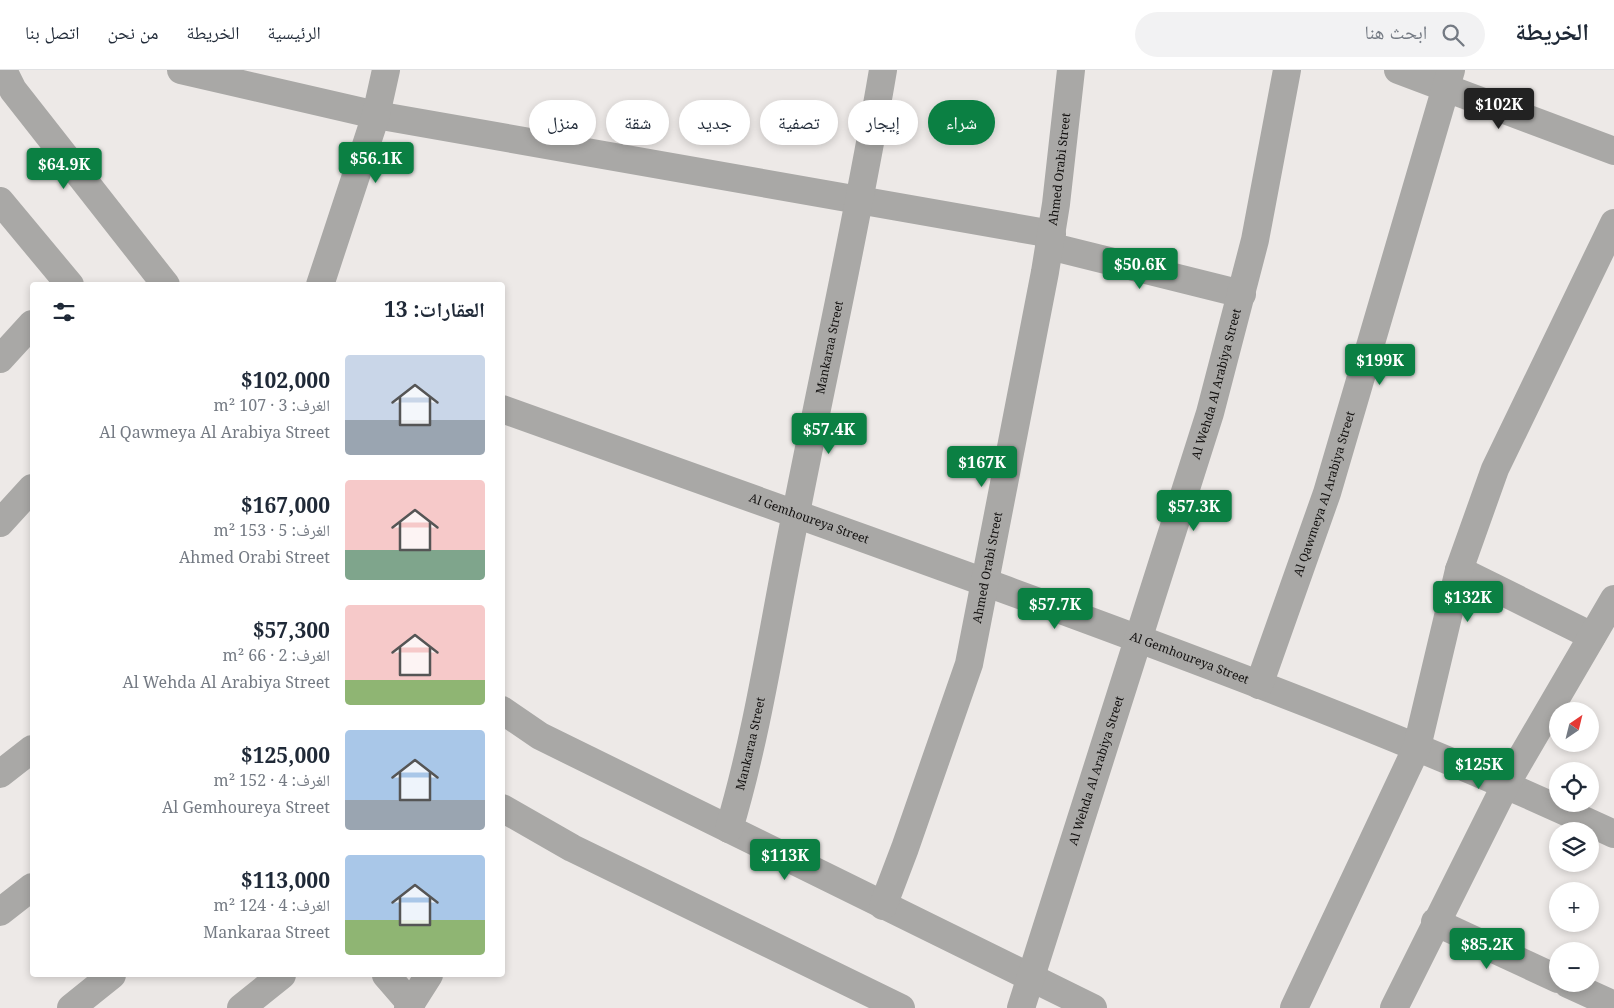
<!DOCTYPE html>
<html lang="ar">
<meta charset="utf-8">
<style>
body{margin:0;font-family:"Noto Serif","Noto Naskh Arabic",serif;background:#f2f2f3;color:#1f2937;direction:rtl;height:100vh;display:flex;flex-direction:column;font-size:19px;white-space:nowrap}
*{box-sizing:border-box;margin:0}
p{font-size:16px;color:#747a83}
.icon{flex:none;width:28px;height:28px;fill:none;stroke:currentColor;stroke-width:2;stroke-linecap:round;stroke-linejoin:round}
.map{position:relative;flex:1;overflow:hidden;direction:ltr}
.details{position:absolute;left:30px;top:212px;width:475px;height:695px;display:flex;flex-direction:column;background:#fff;border-radius:5px;box-shadow:0 2px 8px #0003;direction:rtl}
.details>*{flex:none}
.top-card{position:absolute;left:520px;top:30px;width:475px;height:45px;direction:rtl;display:flex;gap:10px}
.needle{width:32px;rotate:35deg}
.tools{position:absolute;left:1549px;top:632px;display:grid;gap:10px}
.tools a{display:grid;place-items:center;width:50px;height:50px;border-radius:50%;background:#fff;box-shadow:0 2px 8px #0003;font-size:25px}
.price{position:absolute;translate:-50% -42px;padding:0 11px;border-radius:5px;background:#0b8043;color:#fff;font-size:16px;line-height:32px;filter:drop-shadow(0 1px 2px #0008)}
.price::after{content:'';position:absolute;left:50%;top:30px;width:15px;height:11px;margin-left:-8px;background:inherit;clip-path:polygon(0 0,100% 0,50% 100%)}
.price.on{background:#222;color:#fff}
ul{padding:0;list-style:none}
li{display:flex;align-items:center;gap:15px;height:125px;padding:0 20px}
li span{display:grid;place-items:center;flex:none;width:140px;height:100px;border-radius:5px;color:#555}
li>.icon{margin-inline-start:auto}
span .icon{width:60px;height:60px;fill:#fffc;stroke-width:1}
li b{font-size:21px}
h2{display:flex;justify-content:space-between;align-items:center;height:60px;padding:0 20px;font-size:21px}
.tag{padding:0 18px;border-radius:22px;background:#fff;box-shadow:0 2px 8px #0003;font-size:18px;line-height:45px}
.tag.on{background:#0b8043;color:#fff}
header{display:flex;align-items:center;gap:30px;box-sizing:border-box;height:70px;padding:0 25px;background:#fff;border-bottom:1px solid #e0e1e3}
header strong{font-size:24px}
nav{display:flex;gap:28px;margin-inline-start:auto;font-size:18px}
.search{width:350px;height:45px;background:#f2f2f3;display:flex;align-items:center;gap:12px;box-sizing:border-box;padding:0 18px;border-radius:28px;color:#747a83;font-size:19px}
.map>svg:first-child{display:block}
.lines{fill:none;stroke-linecap:round;stroke-linejoin:round}
.street{stroke:#a9a8a6;stroke-width:28}
.labels{text-anchor:middle;stroke-width:5;stroke-linejoin:round;paint-order:stroke}
.street-label{font-size:12px;fill:#110f0e;stroke:#ede9e7}
</style>
<header>
<strong>الخريطة</strong>
<div class="search"><svg class="icon" aria-label="search" viewBox="0 0 24 24"><circle cx="10" cy="10" r="6"/><path d="M15 15l6 6"/></svg>ابحث هنا</div>
<nav><a>الرئيسية</a><a>الخريطة</a><a>من نحن</a><a>اتصل بنا</a></nav>
</header>
<div class="map">
<svg width="1614" height="938" viewBox="0 0 1614 938">
<rect width="100%" height="100%" fill="#ede9e7"/>
<g class="lines">
<!-- street -->
<g class="street">
<path d="M3,0l10,20 153,195"/>
<path d="M181,0l195,45 676,119"/>
<path d="M1398,0l216,81"/>
<path d="M0,131l70,84"/>
<path d="M1049,176l193,48"/>
<path d="M320,215l56,-170 10,-45"/>
<path d="M0,289l32,-35"/>
<path id="s1" d="M502,339c166,59 331,118 496,178 208,76 415,153 616,247"/>
<path d="M0,453l32,-35"/>
<path d="M1459,500l133,66"/>
<path id="s2" d="M1259,615l68,-192 124,-423"/>
<path d="M502,640l38,26 553,272"/>
<path d="M0,704l32,-25"/>
<path d="M502,738l70,40 329,160"/>
<path id="s3" d="M729,759c31,-104 45,-210 67,-316 29,-148 62,-294 87,-443"/>
<path id="s4" d="M883,836l22,-58 64,-184 76,-392 11,-68 15,-134"/>
<path d="M0,842l32,-25"/>
<path d="M1435,852l123,57"/>
<path d="M386,905l25,29"/>
<path d="M1568,914l46,21"/>
<path d="M71,938l41,-33"/>
<path d="M241,938l41,-33"/>
<path d="M408,938l21,-33"/>
<path id="s5" d="M1021,938l189,-595 45,-173 32,-170"/>
<path d="M1294,938l123,-261 42,-177 36,-101 119,-246"/>
<path d="M1394,938l112,-224 108,-185"/>
</g>
</g>
<g class="labels">
<!-- street labels -->
<g class="street-label">
<text dy="4" stroke="none"><textPath href="#s4" startOffset="760">Ahmed Orabi Street</textPath></text>
<text dy="4" stroke="none"><textPath href="#s3" startOffset="492">Mankaraa Street</textPath></text>
<text dy="4" stroke="none"><textPath href="#s5" startOffset="654">Al Wehda Al Arabiya Street</textPath></text>
<text dy="4" stroke="none"><textPath href="#s2" startOffset="202">Al Qawmeya Al Arabiya Street</textPath></text>
<text dy="4" stroke="none"><textPath href="#s1" startOffset="326">Al Gemhoureya Street</textPath></text>
<text dy="4" stroke="none"><textPath href="#s4" startOffset="355">Ahmed Orabi Street</textPath></text>
<text dy="4" stroke="none"><textPath href="#s1" startOffset="731">Al Gemhoureya Street</textPath></text>
<text dy="4" stroke="none"><textPath href="#s3" startOffset="88">Mankaraa Street</textPath></text>
<text dy="4" stroke="none"><textPath href="#s5" startOffset="249">Al Wehda Al Arabiya Street</textPath></text>
</g>
</g>
</svg>
<div class="tools">
<a><svg class="needle" viewBox="-14 -14 28 28"><path d="M0-13l5 13h-10z" fill="#e53935"/><path d="M0 13l5-13h-10z" fill="#747a83"/></svg></a>
<a><svg class="icon" aria-label="locate" viewBox="0 0 24 24"><circle cx="12" cy="12" r="6"/><path d="M12 2v4M12 18v4M2 12h4M18 12h4"/></svg></a>
<a><svg class="icon" aria-label="layers" viewBox="0 0 24 24"><path d="M12 4l9 5-9 5-9-5zM3 14l9 5 9-5"/></svg></a>
<a>+</a>
<a>−</a>
</div>
<b class="price on" style="left:1499px;top:60px">$102K</b>
<b class="price" style="left:376px;top:114px">$56.1K</b>
<b class="price" style="left:64px;top:120px">$64.9K</b>
<b class="price" style="left:1140px;top:220px">$50.6K</b>
<b class="price" style="left:1380px;top:316px">$199K</b>
<b class="price" style="left:829px;top:385px">$57.4K</b>
<b class="price" style="left:982px;top:418px">$167K</b>
<b class="price" style="left:1194px;top:462px">$57.3K</b>
<b class="price" style="left:1468px;top:553px">$132K</b>
<b class="price" style="left:1055px;top:560px">$57.7K</b>
<b class="price" style="left:1479px;top:720px">$125K</b>
<b class="price" style="left:785px;top:811px">$113K</b>
<b class="price" style="left:1487px;top:900px">$85.2K</b>
<div class="top-card">
<a class="tag on">شراء</a>
<a class="tag">إيجار</a>
<a class="tag">تصفية</a>
<a class="tag">جديد</a>
<a class="tag">شقة</a>
<a class="tag">منزل</a>
</div>
<section class="details">
<h2>العقارات: 13<svg class="icon" aria-label="filters" viewBox="0 0 24 24"><path d="M4 7h16M4 17h16"/><circle cx="9" cy="7" r="2"/><circle cx="15" cy="17" r="2"/></svg></h2>
<ul>
<li><span style="background:linear-gradient(#c9d6e8 65%,#9aa5b1 0)"><svg class="icon" aria-label="home" viewBox="0 0 24 24"><path d="M3 11l9-7 9 7M6 9v11h12V9"/></svg></span><div><b>$102,000</b><p>الغرف: 3 · 107 m²</p><p>Al Qawmeya Al Arabiya Street</p></div></li>
<li><span style="background:linear-gradient(#f6c9c9 70%,#7fa58c 0)"><svg class="icon" aria-label="home" viewBox="0 0 24 24"><path d="M3 11l9-7 9 7M6 9v11h12V9"/></svg></span><div><b>$167,000</b><p>الغرف: 5 · 153 m²</p><p>Ahmed Orabi Street</p></div></li>
<li><span style="background:linear-gradient(#f6c9c9 75%,#8fb573 0)"><svg class="icon" aria-label="home" viewBox="0 0 24 24"><path d="M3 11l9-7 9 7M6 9v11h12V9"/></svg></span><div><b>$57,300</b><p>الغرف: 2 · 66 m²</p><p>Al Wehda Al Arabiya Street</p></div></li>
<li><span style="background:linear-gradient(#a9c7e8 70%,#9aa5b1 0)"><svg class="icon" aria-label="home" viewBox="0 0 24 24"><path d="M3 11l9-7 9 7M6 9v11h12V9"/></svg></span><div><b>$125,000</b><p>الغرف: 4 · 152 m²</p><p>Al Gemhoureya Street</p></div></li>
<li><span style="background:linear-gradient(#a9c7e8 65%,#8fb573 0)"><svg class="icon" aria-label="home" viewBox="0 0 24 24"><path d="M3 11l9-7 9 7M6 9v11h12V9"/></svg></span><div><b>$113,000</b><p>الغرف: 4 · 124 m²</p><p>Mankaraa Street</p></div></li>
</ul>
</section>
</div>
